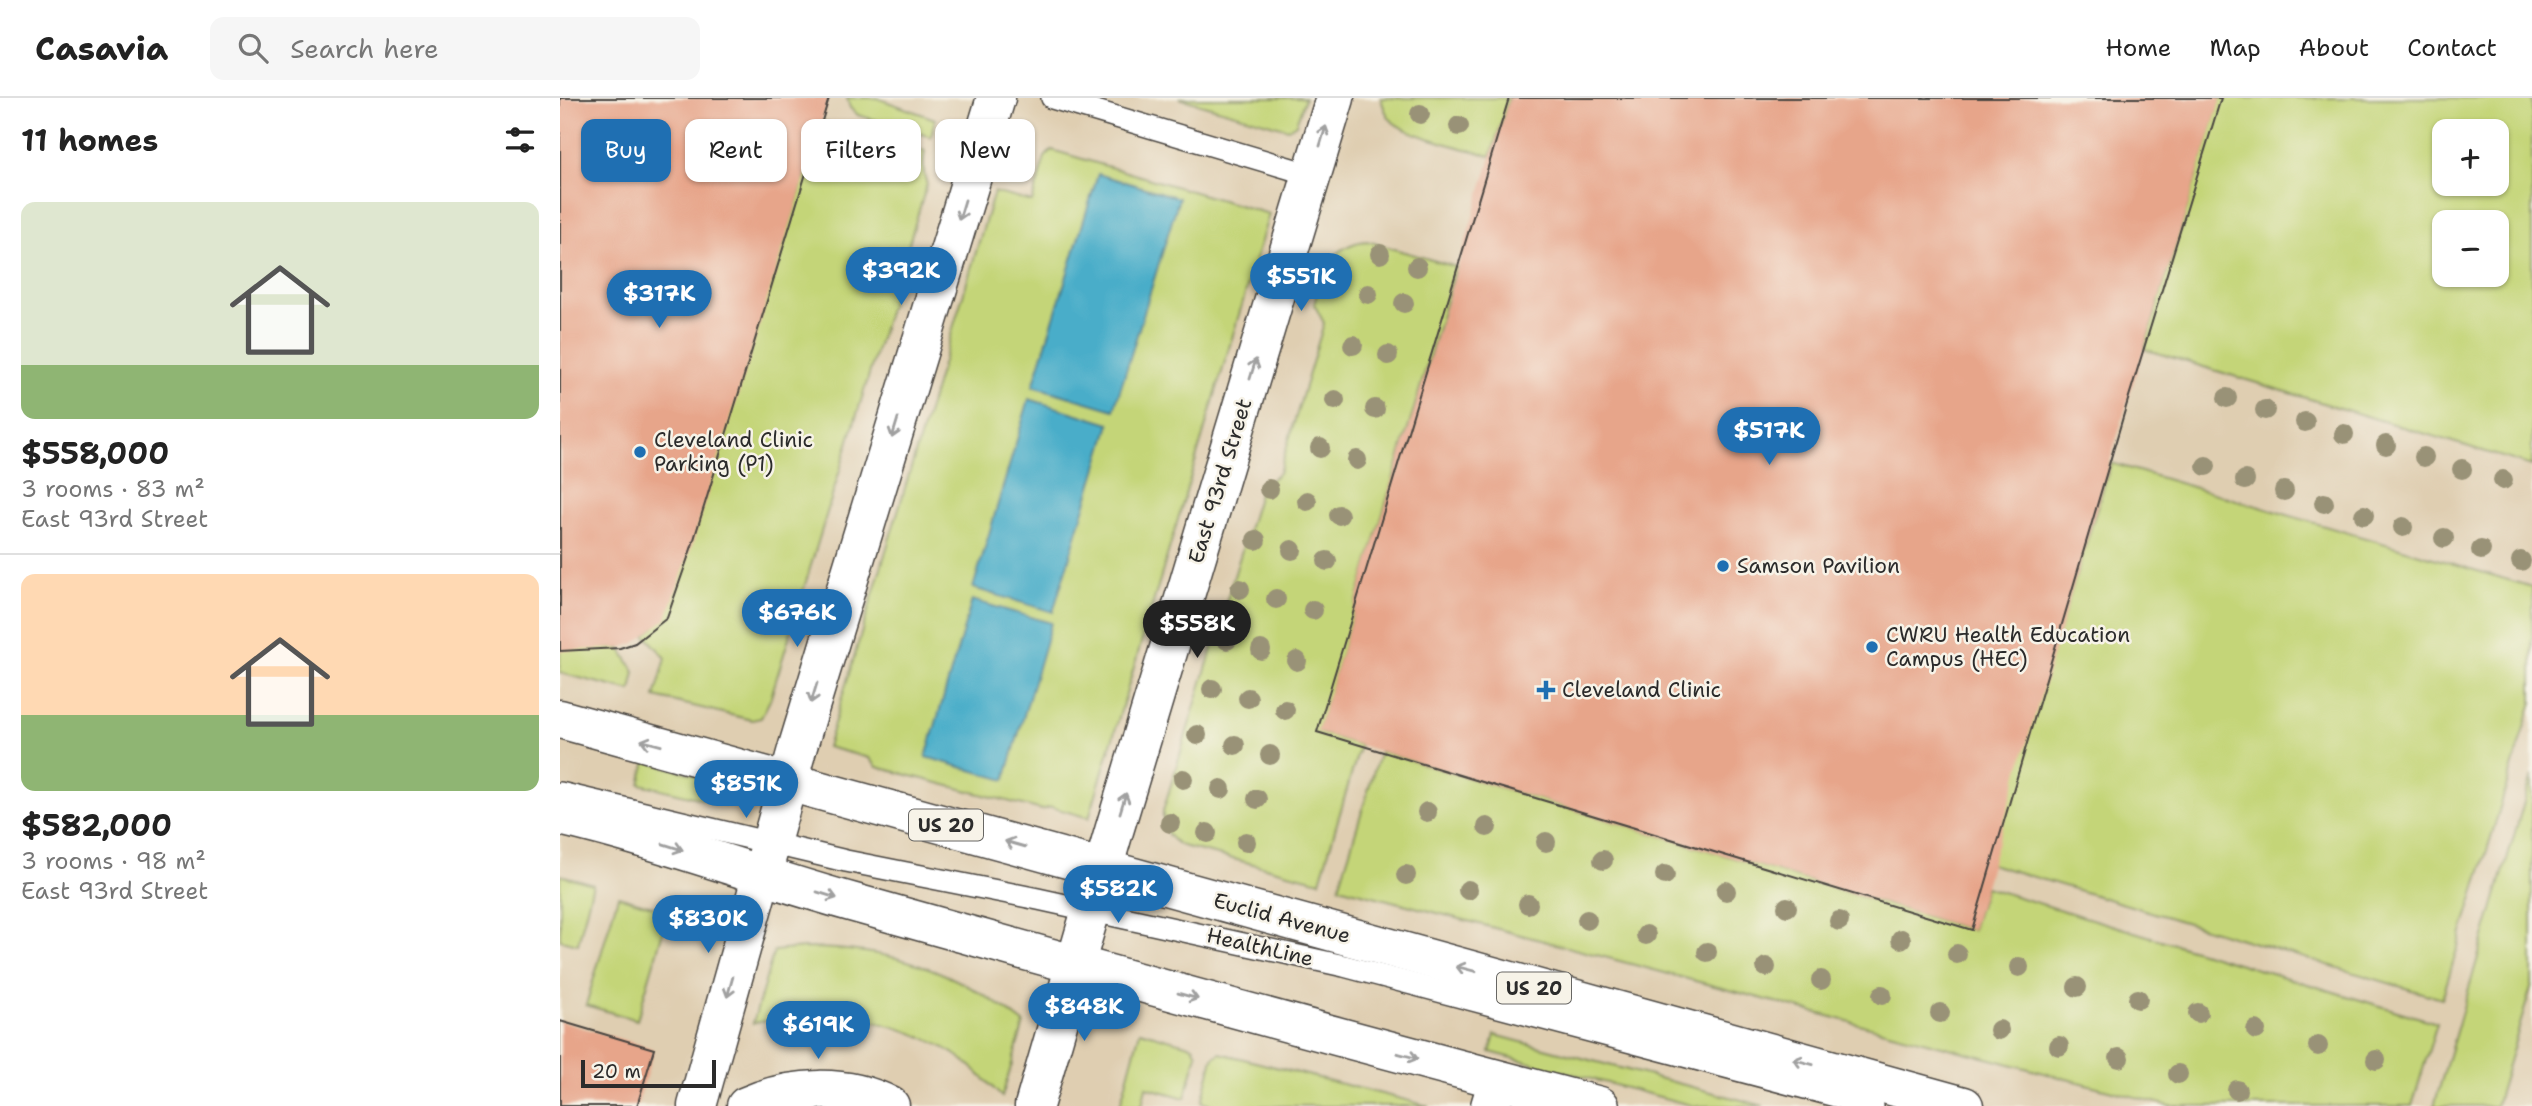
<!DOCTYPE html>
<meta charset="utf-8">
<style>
body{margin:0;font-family:"Shantell Sans",sans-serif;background:#f6f6f6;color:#222;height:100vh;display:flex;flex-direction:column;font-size:26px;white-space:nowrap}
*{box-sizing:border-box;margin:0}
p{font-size:23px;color:#767676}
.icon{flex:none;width:38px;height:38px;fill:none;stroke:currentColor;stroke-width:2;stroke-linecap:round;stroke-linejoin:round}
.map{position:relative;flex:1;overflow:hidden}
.side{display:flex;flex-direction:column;background:#fff;width:560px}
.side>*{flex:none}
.hud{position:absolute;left:21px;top:21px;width:665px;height:63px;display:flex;gap:14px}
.buttons{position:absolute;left:1872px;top:21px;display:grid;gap:14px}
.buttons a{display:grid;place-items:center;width:77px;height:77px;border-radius:14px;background:#fff;box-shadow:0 2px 5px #0004;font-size:35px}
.scale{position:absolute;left:21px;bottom:18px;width:135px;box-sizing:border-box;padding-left:7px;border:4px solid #2b2b2b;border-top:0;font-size:19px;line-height:24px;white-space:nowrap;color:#2b2b2b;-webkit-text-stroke:5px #f7f3e8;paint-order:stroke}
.price{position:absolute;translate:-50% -60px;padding:0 16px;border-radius:24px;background:#1f6fb2;color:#fff;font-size:23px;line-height:46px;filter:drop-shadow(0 2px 4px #0008)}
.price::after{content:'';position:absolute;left:50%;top:42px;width:21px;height:16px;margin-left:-10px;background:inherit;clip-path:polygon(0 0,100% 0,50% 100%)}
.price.current{background:#222;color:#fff}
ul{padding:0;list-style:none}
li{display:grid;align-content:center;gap:14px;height:371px;padding:0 21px}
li+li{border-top:2px solid #e0e0e0}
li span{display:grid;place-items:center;height:217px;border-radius:14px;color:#555}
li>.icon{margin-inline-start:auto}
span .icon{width:126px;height:126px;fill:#fffc;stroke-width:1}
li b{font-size:30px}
h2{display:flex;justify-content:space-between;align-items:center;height:84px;padding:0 21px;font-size:30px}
.chip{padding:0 24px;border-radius:14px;background:#fff;box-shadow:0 2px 5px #0004;font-size:24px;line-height:63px}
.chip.current{background:#1f6fb2;color:#fff}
header{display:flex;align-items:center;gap:42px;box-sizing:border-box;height:98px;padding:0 35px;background:#fff;border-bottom:2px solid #e0e0e0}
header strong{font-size:33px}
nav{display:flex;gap:38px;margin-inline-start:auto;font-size:24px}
.search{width:490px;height:63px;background:#f6f6f6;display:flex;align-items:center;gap:18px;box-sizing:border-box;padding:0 24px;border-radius:14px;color:#767676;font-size:26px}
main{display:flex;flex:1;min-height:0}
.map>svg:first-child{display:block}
.built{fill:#dfceb1;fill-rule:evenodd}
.green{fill:#c4d578;stroke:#788052;stroke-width:2;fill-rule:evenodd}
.water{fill:#4aadc9;stroke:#3a6c7a;stroke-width:2}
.building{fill:#e7a58a}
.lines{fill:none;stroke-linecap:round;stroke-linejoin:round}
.lane-casing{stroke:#494541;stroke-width:24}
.street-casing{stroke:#494541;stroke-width:41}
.primary-casing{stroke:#494541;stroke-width:41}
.lane{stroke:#fff;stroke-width:21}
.street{stroke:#fff;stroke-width:38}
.primary{stroke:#fff;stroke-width:38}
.tree{fill:#999277}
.oneway{stroke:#a0a0a0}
.poi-dot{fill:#1f6fb2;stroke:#f7f3e8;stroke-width:2.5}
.labels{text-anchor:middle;stroke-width:5;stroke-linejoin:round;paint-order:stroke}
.shield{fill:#f7f3e8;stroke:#686764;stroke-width:2}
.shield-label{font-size:19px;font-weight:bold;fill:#2b2b2b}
.poi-label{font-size:21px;fill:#2b2b2b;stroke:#f7f3e8;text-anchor:start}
.street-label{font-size:21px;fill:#2b2b2b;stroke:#f7f3e8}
</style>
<header>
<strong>Casavia</strong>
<div class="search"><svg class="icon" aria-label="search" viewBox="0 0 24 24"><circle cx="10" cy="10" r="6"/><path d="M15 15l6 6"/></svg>Search here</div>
<nav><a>Home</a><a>Map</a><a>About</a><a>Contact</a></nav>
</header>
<main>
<section class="side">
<h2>11 homes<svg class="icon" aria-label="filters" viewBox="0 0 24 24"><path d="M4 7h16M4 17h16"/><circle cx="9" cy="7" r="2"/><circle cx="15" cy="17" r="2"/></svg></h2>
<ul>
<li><span style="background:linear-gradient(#dfe7d0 75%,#8fb573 0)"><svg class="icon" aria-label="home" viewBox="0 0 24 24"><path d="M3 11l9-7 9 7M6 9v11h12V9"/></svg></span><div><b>$558,000</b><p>3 rooms · 83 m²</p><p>East 93rd Street</p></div></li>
<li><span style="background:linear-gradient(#ffd9b3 65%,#8fb573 0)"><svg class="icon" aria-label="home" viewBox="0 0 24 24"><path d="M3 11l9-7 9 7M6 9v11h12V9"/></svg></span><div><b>$582,000</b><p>3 rooms · 98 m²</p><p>East 93rd Street</p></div></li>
</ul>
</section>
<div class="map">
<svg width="1972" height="1008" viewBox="0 0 1972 1008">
<rect width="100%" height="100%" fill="#f7f3e8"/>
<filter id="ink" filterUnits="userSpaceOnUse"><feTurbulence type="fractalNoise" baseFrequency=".0143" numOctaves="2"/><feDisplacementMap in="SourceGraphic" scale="14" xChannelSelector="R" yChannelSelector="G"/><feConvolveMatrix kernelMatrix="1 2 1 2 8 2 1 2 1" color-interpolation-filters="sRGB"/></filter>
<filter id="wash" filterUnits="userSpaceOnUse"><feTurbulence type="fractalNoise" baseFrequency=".00686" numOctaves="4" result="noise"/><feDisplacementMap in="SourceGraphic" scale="28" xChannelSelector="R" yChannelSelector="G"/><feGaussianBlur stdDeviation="1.57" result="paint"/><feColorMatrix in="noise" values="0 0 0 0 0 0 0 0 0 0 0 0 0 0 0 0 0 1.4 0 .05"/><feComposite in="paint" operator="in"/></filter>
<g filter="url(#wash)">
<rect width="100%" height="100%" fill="#f2dbbc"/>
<!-- built -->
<path class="built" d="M0,0h1972v1008h-1972zM1885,33h52v53h-52zM1885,124h52v53h-52z"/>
<!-- green -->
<path class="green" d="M287,0h30l58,21 -4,18 -73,-22 -8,-7z
M619,0h126l-9,26 -8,5z
M821,0h128l-18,58c-23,-7 -82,-20 -98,-34 -7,-7 -10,-15 -12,-24z
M1660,0h312v368l-388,-117zM1885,33h52v53h-52zM1885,124h52v53h-52z
M262,23l103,30c-2,10 -2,24 2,33l-157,516 -9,18 -9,2 -97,-23 11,-39 -21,-23 10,-8 93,-270z
M492,52l217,64 -180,604 -38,-11 -9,3 -165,-43 -8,-9 -42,-11 167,-555 38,10 13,-45z
M807,143l89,26 -138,465 42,13 -40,136 -138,-35c-15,-8 -20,-18 -19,-35l98,-324 18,-14 45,-150 -10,-19c9,-30 17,-60 53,-63z
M1551,365l421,124v115l-90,297 -455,-136z
M0,550h60l15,24 -4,19 -71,-18z
M820,653l592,179 13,-43 452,136 -25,83h-243l-830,-219z
M86,663l88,25 3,10 -5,7 -5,2 -87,-21z
M1972,677v209l-36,122h-62z
M0,777l33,9 -15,60 -18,-4z
M58,798l51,15 -32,109 -51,-15z
M244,850c89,0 150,21 220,75l-22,74c-16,-16 -32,-34 -52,-46 -63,-36 -127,-41 -197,-28l21,-72z
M580,933l53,15 4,8 -12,44 -39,-11 -4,19h-22z
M935,937l269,71h-70l-204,-54z
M660,955l209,53h-214l-13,-4 11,-44z"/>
<!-- water -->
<path class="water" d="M538,76l81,24 -65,212 -81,-24z
M469,301l81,25 -57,188 -80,-24z
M412,502l79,23 -46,157 -79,-23z"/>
<g id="blocks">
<!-- building -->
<path class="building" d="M0,0h269l-137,448 -25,72 -32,25 -15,5 -60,3z
M949,0h712l-93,302 -156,530 -655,-198z
M0,923l94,28 -17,57h-77z"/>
</g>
</g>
<g filter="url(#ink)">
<use href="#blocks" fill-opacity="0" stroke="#494541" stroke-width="2"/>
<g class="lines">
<defs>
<path id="lane" d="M492,0l260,77
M0,695l286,68 192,38 306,67 529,140"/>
<path id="street" d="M137,1008l101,-360 198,-648
M186,1008c45,-20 100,-23 144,0
M474,1008l80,-275 221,-733
M930,1008l8,-26"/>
<path id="primary" d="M0,621l1404,387
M0,718c99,23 194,59 291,86 249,70 499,139 749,204"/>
</defs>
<!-- lane casing -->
<use href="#lane" class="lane-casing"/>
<!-- street casing -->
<use href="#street" class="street-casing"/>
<!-- primary casing -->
<use href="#primary" class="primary-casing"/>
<!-- lane -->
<use href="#lane" class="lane"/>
<!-- street -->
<use href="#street" class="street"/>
<!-- primary -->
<use href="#primary" class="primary"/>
</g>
<!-- trees -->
<g class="tree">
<circle cx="860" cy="16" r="10"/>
<circle cx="899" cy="28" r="10"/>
<circle cx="820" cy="156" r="10"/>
<circle cx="857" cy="169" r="10"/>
<circle cx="808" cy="196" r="10"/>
<circle cx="844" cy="205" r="10"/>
<circle cx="793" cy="247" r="10"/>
<circle cx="828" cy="257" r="10"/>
<circle cx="1667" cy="300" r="10"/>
<circle cx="775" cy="302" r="10"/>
<circle cx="815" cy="311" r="10"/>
<circle cx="1705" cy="312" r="10"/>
<circle cx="1745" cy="324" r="10"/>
<circle cx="1784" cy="336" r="10"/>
<circle cx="1826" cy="347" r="10"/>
<circle cx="760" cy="350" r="10"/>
<circle cx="1864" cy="359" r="10"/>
<circle cx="797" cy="362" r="10"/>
<circle cx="1646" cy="368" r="10"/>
<circle cx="1902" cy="371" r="10"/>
<circle cx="1685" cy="382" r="10"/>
<circle cx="1943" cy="382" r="10"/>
<circle cx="709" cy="391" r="10"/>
<circle cx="1724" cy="393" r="10"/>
<circle cx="747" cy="403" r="10"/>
<circle cx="1764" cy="405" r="10"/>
<circle cx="779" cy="417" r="10"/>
<circle cx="1804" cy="417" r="10"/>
<circle cx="1843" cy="429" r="10"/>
<circle cx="1884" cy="440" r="10"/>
<circle cx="696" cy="442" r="10"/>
<circle cx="732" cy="452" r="10"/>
<circle cx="1921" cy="452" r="10"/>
<circle cx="767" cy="463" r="10"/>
<circle cx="1961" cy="463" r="10"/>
<circle cx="680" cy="491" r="10"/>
<circle cx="716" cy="501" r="10"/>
<circle cx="753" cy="512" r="10"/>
<circle cx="667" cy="542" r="10"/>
<circle cx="701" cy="552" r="10"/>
<circle cx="737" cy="563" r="10"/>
<circle cx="652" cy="591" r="10"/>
<circle cx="688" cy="600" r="10"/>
<circle cx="725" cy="612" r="10"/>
<circle cx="637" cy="637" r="10"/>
<circle cx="675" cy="647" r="10"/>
<circle cx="710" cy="657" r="10"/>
<circle cx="623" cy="681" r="10"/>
<circle cx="661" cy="691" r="10"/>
<circle cx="697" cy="701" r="10"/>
<circle cx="867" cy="714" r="10"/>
<circle cx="610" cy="725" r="10"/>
<circle cx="927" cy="729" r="10"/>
<circle cx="647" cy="735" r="10"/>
<circle cx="686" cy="744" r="10"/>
<circle cx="986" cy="744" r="10"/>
<circle cx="1043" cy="762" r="10"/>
<circle cx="846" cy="777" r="10"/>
<circle cx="1105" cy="777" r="10"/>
<circle cx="908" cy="792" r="10"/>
<circle cx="1166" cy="793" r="10"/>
<circle cx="968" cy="806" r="10"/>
<circle cx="1227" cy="809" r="10"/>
<circle cx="1027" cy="822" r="10"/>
<circle cx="1279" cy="823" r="10"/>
<circle cx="1086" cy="837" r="10"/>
<circle cx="1341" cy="841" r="10"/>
<circle cx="1147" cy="854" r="10"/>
<circle cx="1397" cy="856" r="10"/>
<circle cx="1206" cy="869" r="10"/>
<circle cx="1459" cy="869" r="10"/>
<circle cx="1261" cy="882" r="10"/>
<circle cx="1517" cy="889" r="10"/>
<circle cx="1322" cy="897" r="10"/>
<circle cx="1578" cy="901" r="10"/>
<circle cx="1380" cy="915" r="10"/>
<circle cx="1638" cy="915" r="10"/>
<circle cx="1439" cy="932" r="10"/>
<circle cx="1696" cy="932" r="10"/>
<circle cx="1499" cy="948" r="10"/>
<circle cx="1758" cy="948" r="10"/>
<circle cx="1559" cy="960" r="10"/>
<circle cx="1816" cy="962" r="10"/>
<circle cx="1618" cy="976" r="10"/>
<circle cx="1677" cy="992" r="10"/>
</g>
<!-- one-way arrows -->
<defs><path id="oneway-shaft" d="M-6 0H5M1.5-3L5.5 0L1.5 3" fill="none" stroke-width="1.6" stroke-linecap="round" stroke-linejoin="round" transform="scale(1.75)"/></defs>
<g class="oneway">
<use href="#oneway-shaft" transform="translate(763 38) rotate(-73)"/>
<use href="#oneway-shaft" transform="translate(402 112) rotate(107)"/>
<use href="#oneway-shaft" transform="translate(693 271) rotate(-73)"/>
<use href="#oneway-shaft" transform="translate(335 330) rotate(107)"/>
<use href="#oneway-shaft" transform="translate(254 595) rotate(107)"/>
<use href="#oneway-shaft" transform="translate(91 645) rotate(-165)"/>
<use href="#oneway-shaft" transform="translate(563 705) rotate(-73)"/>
<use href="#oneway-shaft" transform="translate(455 746) rotate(-164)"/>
<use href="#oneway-shaft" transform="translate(113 749) rotate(17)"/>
<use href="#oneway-shaft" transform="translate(267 797) rotate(17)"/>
<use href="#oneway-shaft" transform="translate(906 871) rotate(-165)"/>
<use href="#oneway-shaft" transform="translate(170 889) rotate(106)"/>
<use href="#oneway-shaft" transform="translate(628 898) rotate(16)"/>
<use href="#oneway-shaft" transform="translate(848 958) rotate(15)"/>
<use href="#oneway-shaft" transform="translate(1243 964) rotate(-165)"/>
</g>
</g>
<!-- markers -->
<g class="poi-dot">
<circle cx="80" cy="354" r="7"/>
<circle cx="1163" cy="468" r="7"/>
<circle cx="1312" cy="549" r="7"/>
<path d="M982.5 581.5h7v7h7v7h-7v7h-7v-7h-7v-7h7z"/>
</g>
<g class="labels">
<!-- shield labels -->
<g class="shield">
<rect x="349" y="711.5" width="74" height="31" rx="5"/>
<rect x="937" y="874.5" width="74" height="31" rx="5"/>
</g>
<g class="shield-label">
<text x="386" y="734">US 20</text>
<text x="974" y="897">US 20</text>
</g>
<!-- poi labels -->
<g class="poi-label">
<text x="94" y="349">Cleveland Clinic<tspan x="94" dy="24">Parking (P1)</tspan></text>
<text x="1177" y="475">Samson Pavilion</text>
<text x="1326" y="544">CWRU Health Education<tspan x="1326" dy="24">Campus (HEC)</tspan></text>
<text x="1002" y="599">Cleveland Clinic</text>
</g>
<!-- street labels -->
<g class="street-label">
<text transform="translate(660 383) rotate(-73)" y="7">East 93rd Street</text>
<text transform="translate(722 820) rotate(15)" y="7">Euclid Avenue</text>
<text transform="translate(700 849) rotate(13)" y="7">HealthLine</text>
</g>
</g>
</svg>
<div class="buttons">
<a>+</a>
<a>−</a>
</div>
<div class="scale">20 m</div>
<b class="price" style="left:341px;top:209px">$392K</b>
<b class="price" style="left:741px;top:215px">$551K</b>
<b class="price" style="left:99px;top:232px">$317K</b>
<b class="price" style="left:1209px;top:369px">$517K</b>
<b class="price" style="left:237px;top:551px">$676K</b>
<b class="price current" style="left:637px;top:562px">$558K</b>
<b class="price" style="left:186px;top:722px">$851K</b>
<b class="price" style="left:558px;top:827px">$582K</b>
<b class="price" style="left:148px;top:857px">$830K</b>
<b class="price" style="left:524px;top:945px">$848K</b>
<b class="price" style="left:258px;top:963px">$619K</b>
<div class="hud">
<a class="chip current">Buy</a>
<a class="chip">Rent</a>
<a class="chip">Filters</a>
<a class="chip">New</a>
</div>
</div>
</main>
